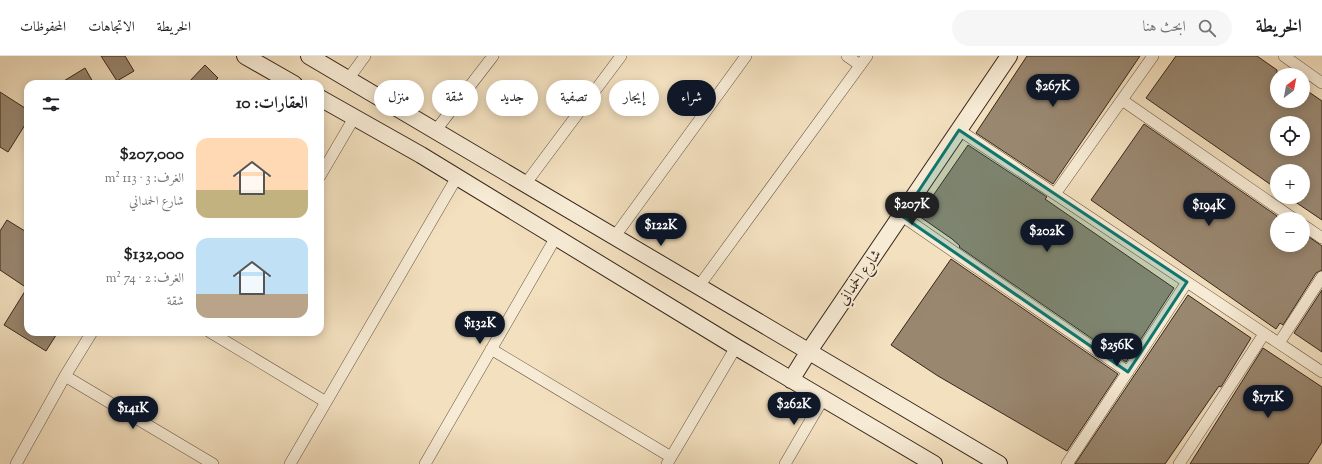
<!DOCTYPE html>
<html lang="ar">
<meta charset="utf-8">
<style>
body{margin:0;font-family:"Sorts Mill Goudy",Amiri,serif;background:#f6f6f6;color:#202124;direction:rtl;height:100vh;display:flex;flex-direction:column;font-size:15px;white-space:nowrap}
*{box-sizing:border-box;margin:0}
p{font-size:13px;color:#757577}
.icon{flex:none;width:22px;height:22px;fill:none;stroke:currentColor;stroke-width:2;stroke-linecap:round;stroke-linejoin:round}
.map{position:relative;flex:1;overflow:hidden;direction:ltr}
.sheet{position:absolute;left:24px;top:24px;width:300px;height:256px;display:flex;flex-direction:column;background:#fff;border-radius:12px;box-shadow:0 2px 10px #0003;direction:rtl}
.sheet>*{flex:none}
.guide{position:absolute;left:336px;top:24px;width:380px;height:36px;direction:rtl;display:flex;gap:8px}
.needle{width:26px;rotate:32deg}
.tools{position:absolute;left:1270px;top:12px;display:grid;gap:8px}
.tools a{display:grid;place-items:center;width:40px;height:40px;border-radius:50%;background:#fff;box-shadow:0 2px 10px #0003;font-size:20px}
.price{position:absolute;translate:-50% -34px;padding:0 9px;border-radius:14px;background:#111827;color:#fff;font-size:13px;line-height:26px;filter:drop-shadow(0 1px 2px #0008)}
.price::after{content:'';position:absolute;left:50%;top:24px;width:12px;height:9px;margin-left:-6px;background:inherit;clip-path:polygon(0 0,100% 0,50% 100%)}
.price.on{background:#222;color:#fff}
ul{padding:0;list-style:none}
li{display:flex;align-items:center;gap:12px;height:100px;padding:0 16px}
li span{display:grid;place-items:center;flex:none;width:112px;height:80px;border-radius:12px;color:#555}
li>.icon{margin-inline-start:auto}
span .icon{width:48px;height:48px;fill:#fffc;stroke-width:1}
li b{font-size:17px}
h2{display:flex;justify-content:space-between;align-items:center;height:48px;padding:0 16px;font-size:17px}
.pill{padding:0 14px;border-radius:18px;background:#fff;box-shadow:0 2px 10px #0003;font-size:14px;line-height:36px}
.pill.on{background:#111827;color:#fff}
header{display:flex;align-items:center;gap:24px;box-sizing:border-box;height:56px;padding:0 20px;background:#fff;border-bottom:1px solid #e0e0e0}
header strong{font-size:19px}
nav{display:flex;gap:22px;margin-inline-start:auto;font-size:14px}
.search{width:280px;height:36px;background:#f6f6f6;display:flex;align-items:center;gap:10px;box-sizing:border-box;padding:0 14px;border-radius:22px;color:#757577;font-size:15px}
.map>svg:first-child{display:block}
.building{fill:#998770;stroke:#38261a;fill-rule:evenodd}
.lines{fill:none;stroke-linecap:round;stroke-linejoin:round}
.street-casing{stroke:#675443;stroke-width:12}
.secondary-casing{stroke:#38261a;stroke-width:18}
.street{stroke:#f7ebd5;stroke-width:11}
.secondary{stroke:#f7ebd5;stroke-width:16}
.marked{fill:#0f766e;fill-opacity:0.2;stroke:#0f766e;stroke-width:3;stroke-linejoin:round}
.labels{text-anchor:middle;stroke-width:4;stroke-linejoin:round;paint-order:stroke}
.street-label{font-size:15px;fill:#38261a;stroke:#f7ebd5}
</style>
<header>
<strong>الخريطة</strong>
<div class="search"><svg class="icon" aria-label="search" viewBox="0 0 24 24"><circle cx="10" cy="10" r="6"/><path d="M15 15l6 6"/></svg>ابحث هنا</div>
<nav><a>الخريطة</a><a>الاتجاهات</a><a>المحفوظات</a></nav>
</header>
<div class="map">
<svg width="1322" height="408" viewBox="0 0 1322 408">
<rect width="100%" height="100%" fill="#f3e0bf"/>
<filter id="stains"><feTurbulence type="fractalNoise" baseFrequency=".005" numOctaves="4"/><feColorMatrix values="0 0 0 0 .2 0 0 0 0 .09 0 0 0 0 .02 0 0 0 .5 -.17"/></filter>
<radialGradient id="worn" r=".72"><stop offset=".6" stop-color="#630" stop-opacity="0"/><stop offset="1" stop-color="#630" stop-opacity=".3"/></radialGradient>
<!-- building -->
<path class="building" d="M101,0h24l9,15 -17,10z
M1027,0h113l-87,128 -77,-51z
M1176,0h81l20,14v31h26v-13l19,13v119l-34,-23h15v-26h-26v18l-131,-91zM1277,67h26v26h-26z
M205,9l13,13 -6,6h-25z
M85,12l9,16h-35z
M0,36l28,18v10l-20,32 -8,-5z
M1144,68l133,92v29h26v-12l19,13v24l-6,3 -33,52 -3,-2 -4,6 -185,-129z
M968,89l79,52 -2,2 129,89 -48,74 -167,-115 1,-1 -8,-7 -33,-23z
M7,164l21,13v99h30l-12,19 -42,-26 23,-37 -27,-18v-39z
M951,203l167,115 -51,77 -129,-75 -47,-31z
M1322,234v62l-28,-19z
M1188,239l63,43 -30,49 -2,-1 -54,78h-90z
M1263,292l59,39v55l-14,22h-118z"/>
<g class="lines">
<defs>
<path id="street" d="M847,0l13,9
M1284,0l38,27
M349,22l16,-22
M1122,44l172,119
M436,74l57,-74
M959,74l363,242
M320,120l34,-58
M526,127l95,-127
M1055,138l98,-138
M902,160l226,156
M1303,169l19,13
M615,180l131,-180
M699,230l168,-230
M210,276l116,70
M1279,287l43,-66
M491,293l180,108
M65,320l148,88
M16,408l49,-88 27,-44
M290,408l167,-287
M425,408l131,-227
M667,408l69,-117
M785,408l38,-65
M1067,408l120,-182
M1179,408l85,-130"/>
<path id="secondary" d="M245,0l49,28
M309,0l690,408
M320,42l101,57 315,192 198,117
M791,324l18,-29 200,-295"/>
</defs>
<!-- street casing -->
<use href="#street" class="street-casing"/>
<!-- secondary casing -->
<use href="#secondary" class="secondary-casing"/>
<!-- street -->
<use href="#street" class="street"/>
<!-- secondary -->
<use href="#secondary" class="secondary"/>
</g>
<!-- marked area -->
<path class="marked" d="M959,74l228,152 -59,90 -226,-156z"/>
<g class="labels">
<!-- street labels -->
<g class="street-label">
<text transform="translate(859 221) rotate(-55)" y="5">شارع الحمداني</text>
</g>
</g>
<rect width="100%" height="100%" filter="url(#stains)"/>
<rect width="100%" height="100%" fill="url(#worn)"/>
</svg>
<div class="tools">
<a><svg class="needle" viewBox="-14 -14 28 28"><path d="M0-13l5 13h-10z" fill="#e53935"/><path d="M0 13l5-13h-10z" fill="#757577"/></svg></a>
<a><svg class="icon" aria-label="locate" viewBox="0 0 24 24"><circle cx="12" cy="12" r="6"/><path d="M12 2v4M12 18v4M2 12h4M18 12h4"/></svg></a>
<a>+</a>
<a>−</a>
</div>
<b class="price" style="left:1053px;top:52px">$267K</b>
<b class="price on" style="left:912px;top:170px">$207K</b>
<b class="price" style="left:1209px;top:171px">$194K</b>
<b class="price" style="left:661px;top:191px">$122K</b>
<b class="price" style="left:1047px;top:197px">$202K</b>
<b class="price" style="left:480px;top:289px">$132K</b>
<b class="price" style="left:1117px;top:311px">$256K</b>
<b class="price" style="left:1268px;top:363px">$171K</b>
<b class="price" style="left:794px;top:370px">$262K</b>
<b class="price" style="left:133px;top:374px">$141K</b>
<div class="guide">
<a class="pill on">شراء</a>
<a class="pill">إيجار</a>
<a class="pill">تصفية</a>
<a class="pill">جديد</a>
<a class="pill">شقة</a>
<a class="pill">منزل</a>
</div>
<section class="sheet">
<h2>العقارات: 10<svg class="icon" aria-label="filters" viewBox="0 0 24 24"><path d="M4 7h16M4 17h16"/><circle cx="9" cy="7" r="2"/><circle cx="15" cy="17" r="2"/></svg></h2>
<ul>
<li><span style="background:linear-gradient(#ffd9b3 65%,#c2b280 0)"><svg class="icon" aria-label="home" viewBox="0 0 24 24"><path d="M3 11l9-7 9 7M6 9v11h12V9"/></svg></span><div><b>$207,000</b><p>الغرف: 3 · 113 m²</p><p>شارع الحمداني</p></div></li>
<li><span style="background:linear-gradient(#bfe0f5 70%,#b9a48a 0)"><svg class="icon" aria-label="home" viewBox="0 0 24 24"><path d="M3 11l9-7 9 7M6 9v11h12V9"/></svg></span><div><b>$132,000</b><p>الغرف: 2 · 74 m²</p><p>شقة</p></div></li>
</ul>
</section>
</div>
